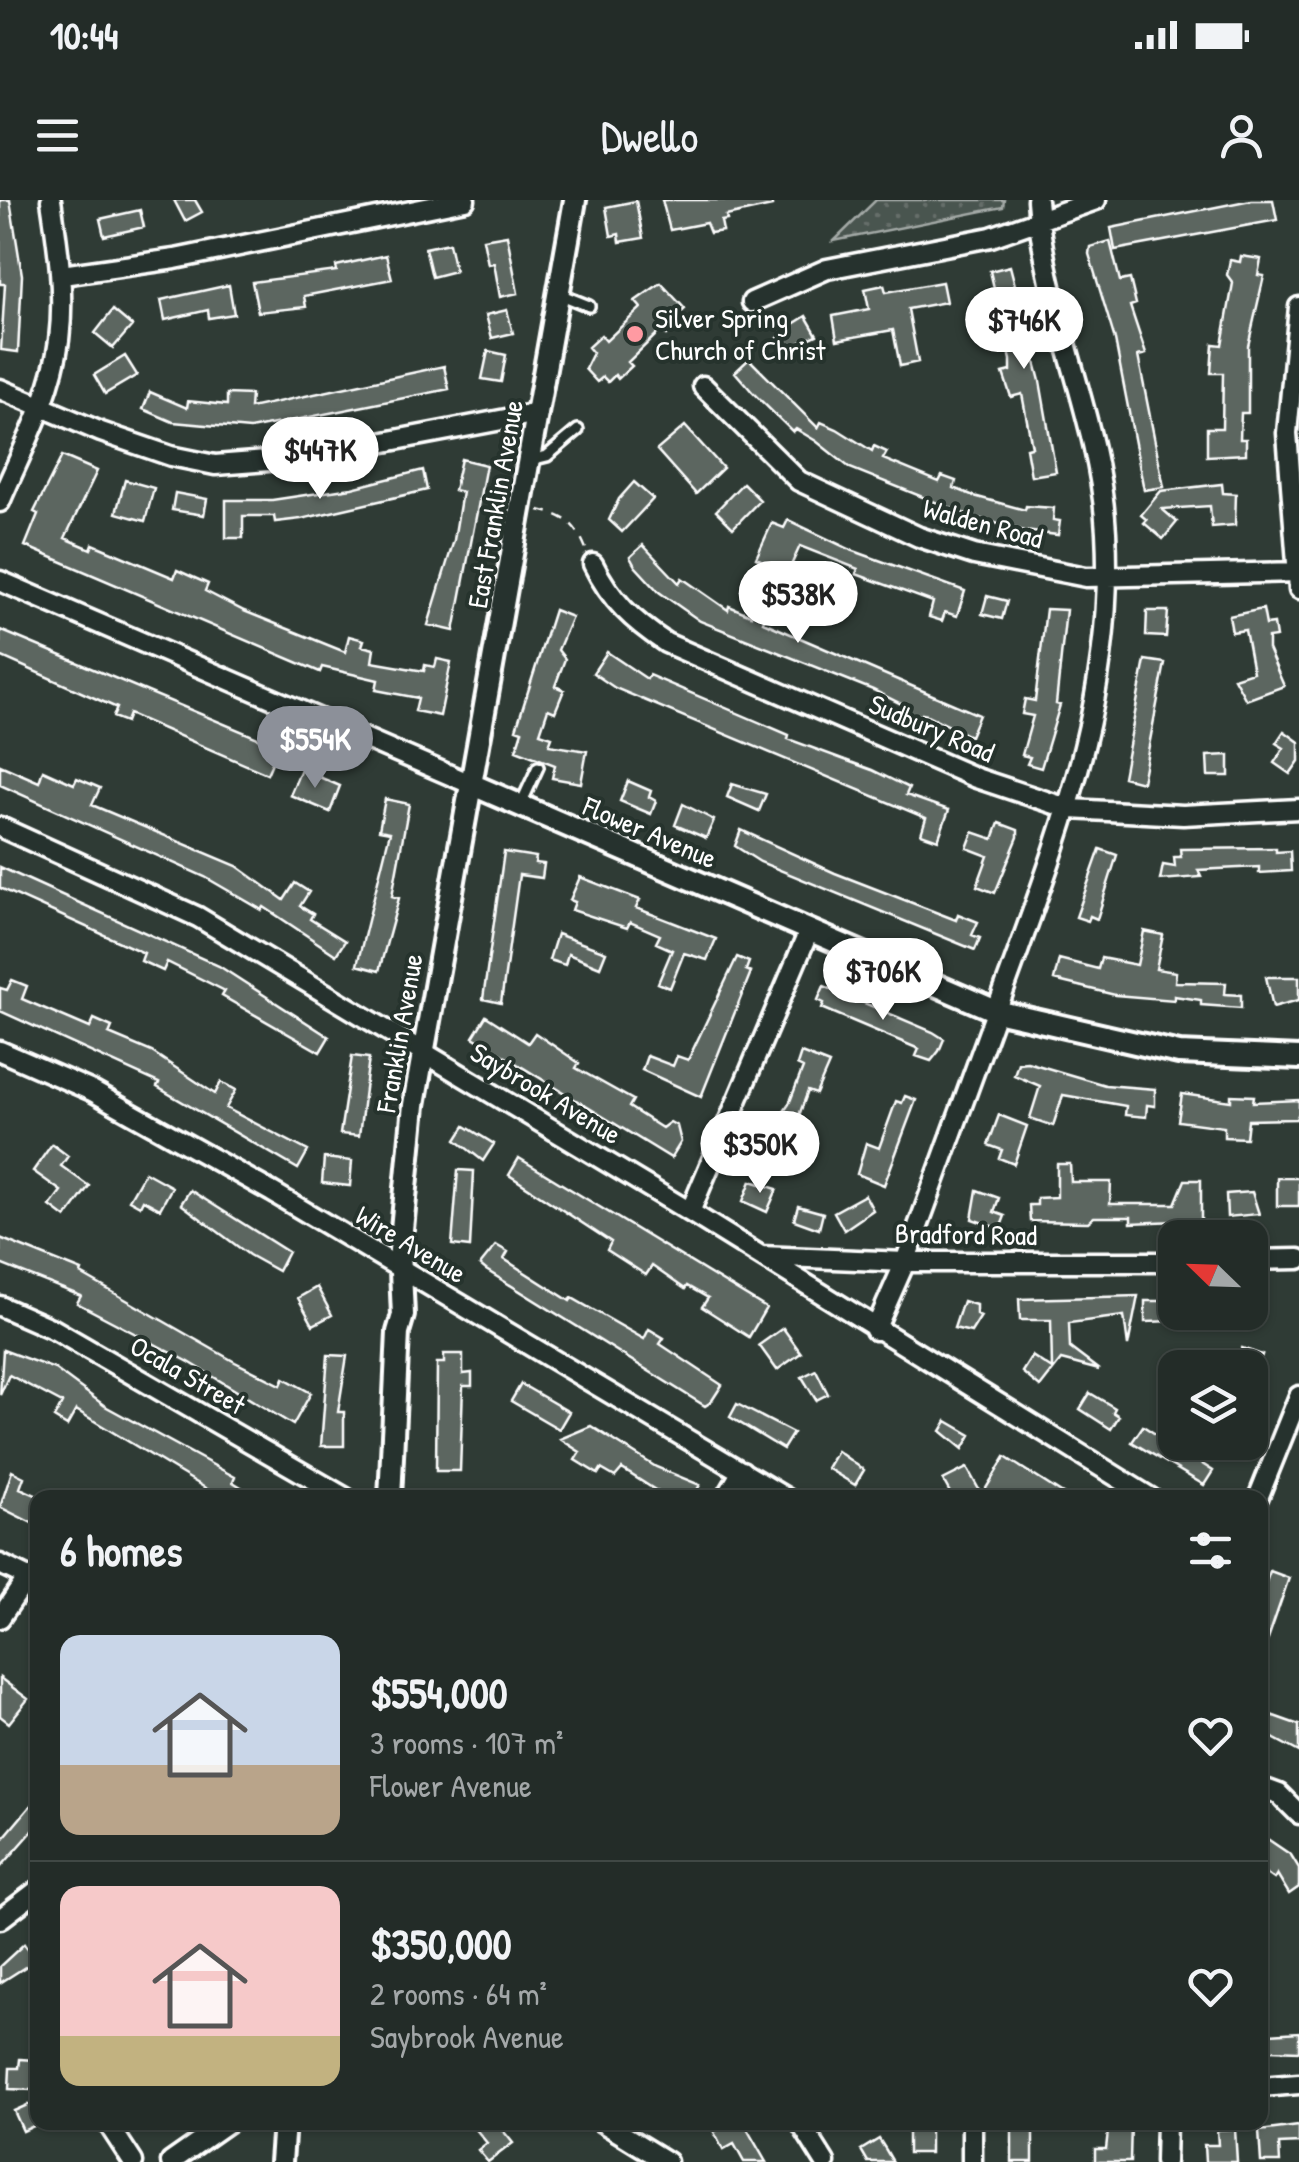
<!DOCTYPE html>
<meta charset="utf-8">
<style>
body{margin:0;font-family:"Patrick Hand",sans-serif;background:#2f3834;color:#f1f3f6;height:100vh;display:flex;flex-direction:column;font-size:38px;white-space:nowrap}
*{box-sizing:border-box;margin:0}
p{font-size:32px;color:#a3a7a8}
.icon{flex:none;width:55px;height:55px;fill:none;stroke:currentColor;stroke-width:2;stroke-linecap:round;stroke-linejoin:round}
.map{position:relative;flex:1;overflow:hidden}
.drawer{position:absolute;left:30px;top:1290px;width:1238px;height:640px;display:flex;flex-direction:column;background:#232c28;border-radius:20px;box-shadow:0 2px 8px #0004,0 0 0 2px #404845}
.drawer>*{flex:none}
.needle{width:65px;rotate:293deg}
.fabs{position:absolute;left:1158px;top:1020px;display:grid;gap:20px}
.fabs a{display:grid;place-items:center;width:110px;height:110px;border-radius:20px;background:#232c28;box-shadow:0 2px 8px #0004,0 0 0 2px #404845;font-size:50px}
.price{position:absolute;translate:-50% -85px;padding:0 22px;border-radius:35px;background:#fff;color:#222;font-size:32px;line-height:65px;filter:drop-shadow(0 2px 5px #0008)}
.price::after{content:'';position:absolute;left:50%;top:60px;width:30px;height:22px;margin-left:-15px;background:inherit;clip-path:polygon(0 0,100% 0,50% 100%)}
.price.selected{background:#8c9099;color:#fff}
ul{padding:0;list-style:none}
li{display:flex;align-items:center;gap:30px;height:250px;padding:0 30px}
li+li{border-top:2px solid #404845}
li span{display:grid;place-items:center;flex:none;width:280px;height:200px;border-radius:20px;color:#555}
li>.icon{margin-inline-start:auto}
span .icon{width:120px;height:120px;fill:#fffc;stroke-width:1}
li b{font-size:42px}
h2{display:flex;justify-content:space-between;align-items:center;height:120px;padding:0 30px;font-size:42px}
.status{display:flex;justify-content:space-between;align-items:center;height:70px;padding:0 50px;background:#232c28;direction:ltr}
.status svg{height:28px;fill:currentColor}
header{display:flex;justify-content:space-between;align-items:center;height:130px;padding:0 30px;background:#232c28;font-size:45px;font-weight:600}
.map>svg:first-child{display:block}
.green{fill:url(#green-dots);stroke:#a4aaa7;stroke-width:2.5}
.building{fill:#5b6661;stroke:#fff;stroke-width:2.5}
.lines{fill:none;stroke-linecap:round;stroke-linejoin:round}
.service-casing{stroke:#fff;stroke-width:16}
.minor-casing{stroke:#fff;stroke-width:25}
.tertiary-casing{stroke:#fff;stroke-width:28}
.path{stroke:#fff;stroke-width:2.5;stroke-dasharray:10 8;stroke-linecap:butt}
.service{stroke:#26332d;stroke-width:9}
.minor{stroke:#26332d;stroke-width:18}
.tertiary{stroke:#26332d;stroke-width:20}
.poi-dot{fill:#ff9aa2;stroke:#26332d;stroke-width:4}
.labels{text-anchor:middle;stroke-width:8;stroke-linejoin:round;paint-order:stroke}
.poi-label{font-size:28px;fill:#fff;stroke:#26332d;text-anchor:start}
.street-label{font-size:28px;fill:#fff;stroke:#26332d}
</style>
<div class="status"><b>10:44</b><svg viewBox="0 0 49 12"><path d="M0 12V9h3v3zM5 12V6h3v6zM10 12V3h3v9zM15 12V0h3v12zM26 1h20v11H26zM47 4h2v5h-2z"/></svg></div>
<header><svg class="icon" aria-label="menu" viewBox="0 0 24 24"><path d="M4 6h16M4 12h16M4 18h16"/></svg>Dwello<svg class="icon" aria-label="person" viewBox="0 0 24 24"><circle cx="12" cy="8" r="4"/><path d="M4 21q1-7 8-7t8 7"/></svg></header>
<div class="map">
<svg width="1299" height="1962" viewBox="0 0 1299 1962">
<defs>
<pattern id="green-dots" width="8" height="8" patternUnits="userSpaceOnUse" patternTransform="scale(2.5)"><rect width="8" height="8" fill="#4a544f"/><path d="M2 2h.1M6 6h.1" fill="none" stroke="#656e69" stroke-width="1.8" stroke-linecap="round"/></pattern>
</defs>
<rect width="100%" height="100%" fill="#2f3b35"/>
<filter id="ink" filterUnits="userSpaceOnUse"><feTurbulence type="fractalNoise" baseFrequency=".01" numOctaves="2"/><feDisplacementMap in="SourceGraphic" scale="20" xChannelSelector="R" yChannelSelector="G"/><feConvolveMatrix kernelMatrix="1 2 1 2 8 2 1 2 1" color-interpolation-filters="sRGB"/></filter>
<g filter="url(#ink)">
<!-- green -->
<path class="green" d="M876,0h128l-1,7 -169,34z"/>
<!-- building -->
<path class="building" d="M0,0h10l12,75 -4,77 -17,-2 4,-66h-5z
M174,0h21l7,12 -17,9z
M662,0h109l1,6 -46,10 1,4 -6,1 2,10 -13,2 -4,-10 -36,7z
M1251,0h22l4,20 -162,30 -4,-22z
M636,1l7,37 -23,4 -1,-8 -8,2 -5,-29z
M140,10l4,17 -40,9 -4,-17z
M507,35l11,58 -18,4 -6,-34 -6,1 -5,-25z
M1110,41l10,40 10,-2 6,25 -6,2 16,48 -8,2 26,131 -20,3 -29,-150 -26,-86 1,-7z
M449,43l6,28 -23,6 -7,-29z
M386,55l6,24 -88,17 2,11 -48,5 -6,-30 85,-11 -1,-5z
M1241,56l20,3 -3,16 6,1 -16,70v67h-7l-1,26h6v15l-39,2v-28h15l1,-55h-12l2,-29 9,1 11,-62 -6,-8 3,-15 10,2z
M1010,66l30,115 16,91 -25,4 -5,-28 6,-1 -10,-53 -11,3 -8,-24 8,-2v-11l-21,-89z
M942,82l4,20 -38,7 10,53 -18,4 -7,-36 -56,10 -4,-24 36,-7 -4,-20 19,-4 2,7z
M661,83l24,26 -11,10 4,4 -12,12 -5,-5 -33,32 4,4 -14,13 -3,-4 -7,7 -5,-5 -6,5 -12,-13 8,-16 -5,-6 13,-12 5,6 35,-33 -6,-7z
M229,85l5,29 -25,4 -1,-8 -43,10 -4,-20z
M113,110l19,16 -19,22 -18,-15z
M507,110l6,23 -21,5 -6,-23z
M806,116l11,19 -33,15 -6,-12 6,-4 -2,-3z
M488,151l18,4 -5,27 -19,-3z
M125,156l12,19 -32,19 -11,-19z
M749,159l69,69 3,-6 16,7 35,22 2,-5 13,6 -4,7 56,23 3,-6 14,5 -2,7 20,8 51,14 1,-4 28,2 -1,12 7,1 -2,14 -34,-4 -54,-15 -120,-48 -34,-27 -20,-12 -3,3 -39,-38 -19,-22z
M444,166l5,23 -199,40 -77,-7 -30,-13 7,-17 37,16 1,-7 39,4v-11l24,1 -1,13z
M685,226l38,42 -27,26 -39,-44z
M62,256l35,15 -32,67 26,11 2,-5 81,34 3,-8 31,14 -3,7 39,20 101,41 4,-16 15,4 -2,6 12,3 -2,13 52,9 1,-6 10,2 2,-8 14,3 -11,54 -25,-5 3,-13 -42,-8 2,-10 -56,-13 -2,5 -295,-126 13,-32 -4,-2z
M461,259l25,6 -32,166 -26,-6 26,-85 8,-48 -8,-2z
M423,270l4,20 -126,29 -26,3 -1,-6h-31v22h-17v-38h46l80,-12z
M125,280l29,8 -9,33 -29,-8z
M634,282l19,17 -31,33 -13,-12 10,-21z
M743,283l17,17 -27,28 -17,-17z
M1222,284l1,9 13,1 -1,31 -23,2 -2,-21 -48,3 15,13 -14,17 -19,-16 3,-3 -6,-5 20,-24z
M175,293l32,6 -3,16 -32,-5z
M788,320l63,30 114,41 -8,25 -12,-4 -3,9 -13,-4 4,-15 -77,-28 2,-5 -58,-23 -12,26 -32,-14 16,-35 12,5z
M643,345l36,38 3,-5 46,32 1,-4 22,9 2,-6 13,5 -3,8 216,93 -9,21 -43,-21 -5,-1 -2,5 -17,-7 2,-6 -32,-16 -173,-69 -41,-29 -24,-26 -5,-9z
M987,396l20,5 -5,18 -20,-5z
M1046,409l20,1 -10,94 4,1 -19,63 -14,-4 3,-7 -8,-2 11,-39 -11,-2 3,-15 10,2z
M1263,409l3,16 8,-1 2,13 -8,1v11l16,37 -38,14 -12,-22 19,-6 -8,-42 -13,2 -3,-16z
M554,410l18,7 -14,33 7,9 -10,27 9,4 -9,22 -7,-3 -8,24 12,4 -3,8 38,6 -6,32 -29,-5 3,-13 -39,-15 6,-19 -6,-2z
M1147,411h21l-2,26 -20,-1z
M0,430l279,117 -12,27 -138,-60 -3,8 -13,-5 4,-9 -117,-52z
M607,452l40,27 2,-4 140,60 -1,4 84,31 37,18 -3,7 43,15 -11,30 -17,-6 5,-16 -311,-130 -22,-15z
M1145,460l20,3 -23,119 -19,-5z
M1284,531l15,11v19l-9,13 -16,-11 10,-15 -8,-5z
M1229,555v21h-21l-1,-20z
M0,565l39,17 4,-12 31,14 3,-6 23,10 -8,17 145,61 47,34 11,-17 14,9 -9,14 13,8 -3,5 35,22 -9,14 -72,-48 -2,3 -57,-33 -205,-92z
M301,569l39,17 -10,26 -40,-17z
M628,581l23,10 -2,6 7,4 -5,13 -31,-13z
M732,584l34,10 -7,17 -32,-14z
M385,599l24,5 -17,92 7,2 -20,73 -22,-6 33,-133 -11,-2z
M683,604l31,16 -8,18 -31,-13z
M999,623l19,7v7l-23,56 -18,-7 11,-30 -21,-8 6,-16 20,7z
M741,630l94,43 121,47 2,-6 20,8 -6,13 8,3 -5,12 -215,-88 -25,-16z
M1276,648v4l14,-1 1,20 -32,2v-6l-61,3 3,7 -41,3 3,-15 12,2 -1,-10h7l-1,-8z
M1100,649l17,6 -20,64 -7,-3 -2,5 -12,-4z
M504,652l32,5 -1,6 9,1 -2,14 -23,-3 -18,128 -18,-4z
M0,667l219,99 110,71 -9,15 -98,-56 3,-5 -58,-29 -4,9 -22,-10 3,-8 -144,-65z
M580,677l60,23 -4,8 80,31 -9,21 -23,-7 -14,35 -12,-5 14,-33 -16,-7 4,-8 -30,-13 -3,6 -55,-18 3,-8 -5,-2z
M1144,731l19,4 -7,34 20,3 -1,10 51,1 -1,11 16,1v13l-40,-3v-5l-27,-4v4l-59,-5 -61,-15 5,-21 39,10 3,-11 36,7z
M557,734l49,18 -6,15 -32,-13 -3,11 -16,-5z
M737,757l12,5 -3,8 5,2 -50,125 -59,-27 5,-14 26,10 4,-10 11,4z
M1266,777h33v23l-26,7z
M12,780l15,6 -5,13 68,29 4,-9 18,8 -3,7 43,18 63,42 6,-12 15,8 -10,18 82,43 -10,18 -141,-82 2,-4 -159,-72v-23l7,2z
M824,786l109,46 11,7 -5,12 -8,10 -15,-5 3,-7 -97,-41 2,-5 -6,-3z
M486,816l42,27 7,-10 44,30 -3,5 57,32 -4,7 33,21 8,-6 7,4 4,16 -10,16 -198,-121z
M801,853l28,11 -13,30 -8,-3 -21,57 -26,-9 11,-26 9,3 8,-12 14,-36 -6,-3z
M352,856l17,2 -10,78 -19,-2z
M1027,862l78,23 50,4v17l-8,-1 -1,12 -21,-2 1,-9 -63,-11 -10,31 -23,-8 10,-32 -26,-11 4,-12z
M1182,894l49,7v-6l23,1 -1,6 46,-2v13l-3,6 -48,1 -2,18 -22,-1v-10l-46,-6z
M905,896l11,4 -32,85 -27,-11 9,-31 13,5 17,-47 6,2z
M999,915l28,11 -13,38 -15,-6 3,-8 -14,-5z
M465,926l29,18 -11,17 -27,-21z
M52,944l16,12 -7,10 28,20 -23,32 -16,-12 11,-15 -28,-20z
M324,958l28,3 -2,25 -28,-3z
M519,958l247,150 -17,29 -47,-30 6,-9 -21,-12 -2,3 -33,-23 -6,9 -39,-25 4,-8 -102,-67z
M1057,964h13l1,18h40l-1,22h65l10,-24h16v40l-70,3v-6h-37l-6,5 -58,-1 -1,-16h8v-7l20,-1z
M458,970l16,1 -4,76 -18,-2z
M145,972l27,15 -12,22 -17,-9 -3,6 -11,-6z
M1277,978h22v28h-22z
M751,981l26,8 -10,23 -24,-11z
M190,990l98,62 -10,19 -29,-16 -68,-51z
M977,990l22,8 -5,14 11,4 -5,13 -28,-10z
M1252,992l7,22 -32,3 -1,-23z
M865,995l8,15 -29,20 -10,-18z
M798,1006l25,7 -4,16 -25,-9z
M0,1038l82,33 -1,3 154,88 46,23 3,-7 27,15 -18,32 -104,-63 -112,-59 4,-7 -81,-32z
M496,1045l12,7 -4,7 66,42 2,-3 72,41 5,-10 15,9 -4,6 62,41 -11,17 -6,4 -219,-136 -6,-5z
M317,1087l15,28 -19,10 -15,-27z
M1138,1096l-10,50 -4,-30 -55,7 1,25 29,22 -38,-10 -21,27 -18,-15 10,-16 20,13 -1,-49h-31l-1,-21z
M963,1101l13,4v9l5,2 -10,16 -17,-4z
M1145,1101h30v20l-30,1z
M783,1128l18,25 -24,17 -18,-25z
M1242,1148l20,7 -5,13h-23z
M3,1150l52,19 50,37 130,71 -2,5 26,16h-34l-18,-9 -131,-79 -9,16 -13,-8 8,-15 -53,-28 -9,20z
M444,1154h19v20l9,-1v13h-9l-3,85h-24l1,-108h7z
M328,1155l19,1 -9,56h6v34h-23z
M816,1170l12,24 -12,6 -14,-23z
M521,1184l48,28 -10,17 -48,-28z
M1090,1193l25,15 -2,4 6,4 -8,13 -31,-20z
M737,1204l56,29 -10,16 -53,-32z
M947,1221l24,14 -8,14 -22,-18z
M591,1226l65,41 44,18 -8,13h-24l-46,-29 -7,8 -14,-8 -3,5 -23,-14 5,-8 -20,-13z
M1143,1226l70,45 -9,14 -72,-43z
M837,1251l27,19 -9,15 -28,-17z
M1005,1257l64,41h-116l-10,-18 24,-12 15,27z
M12,1271l12,6 -4,11 18,8v30l-38,-19z
M1270,1371l19,7 -27,78 -2,-57z
M0,1478l28,21 -19,24 -9,-7z
M1271,1515l28,10v27l-39,-21 3,-15 7,2z
M38,1597v28l-38,43v-26z
M1266,1638l25,17 8,13v19l-10,7 -12,-20 -3,5 -14,-10v-23z
M24,1744l4,6 10,-5 -2,15 -36,23v-17z
M1299,1832v19l-28,-1 -1,-16z
M20,1859l14,1 -2,30 -23,-1 1,-21h9z
M34,1902l4,22 -15,7 -9,-20z
M470,1922h26l17,21 -25,19 -10,-12 9,-7z
M733,1922h10l23,40h-22l-10,-18 -11,6 -9,-18z
M1012,1922h21v40h-21z
M1109,1922h22l-1,40h-35v-13h11z
M908,1925h22v28h-22z
M1299,1926v17l-20,1 1,18h-19l-2,-31z
M1235,1929l2,33h-32l-1,-17h14l-1,-15z
M879,1939l7,11 7,12h-25l-7,-12z"/>
<g class="lines">
<defs>
<path id="service" d="M559,94l30,12
M531,260l16,-4 31,-26
M520,606l18,-39"/>
<path id="minor" d="M62,75l113,-16 290,-59
M752,102l75,-33 164,-32 105,-37
M1299,107l-12,126 12,156
M703,186l96,95 120,56 55,18 112,22 213,-5
M0,189l101,43 70,24 44,9 80,-6 243,-46
M0,302c21,-50 52,-106 59,-162 6,-47 -1,-93 -8,-140
M593,364c18,37 40,57 73,79l310,135 94,31 113,6 116,-6
M0,381l473,204
M0,627l198,90 492,295 461,286
M0,851l92,40 180,101 514,306
M690,1012l119,-281
M761,1056l144,6h270
M1250,1060l49,-1
M0,1106l55,24 291,168
M875,1130l30,-68c35,-97 70,-194 106,-291 53,-147 104,-280 95,-439 -6,-114 -61,-219 -69,-332
M726,1298l16,-27
M1258,1298l41,-102
M0,1364l37,18
M0,1418l28,-41
M1260,1587l19,7 20,20
M0,1719l38,-29
M1260,1887l39,-3
M107,1922l26,40
M602,1922l65,40
M800,1922l25,40
M972,1922v40
M171,1962l57,-40
M1165,1962l1,-40"/>
<path id="tertiary" d="M473,585l523,226 183,42 120,5
M390,1298l8,-166 5,-17 -3,-65 14,-145 161,-905
M281,1962l3,-40"/>
</defs>
<!-- service casing -->
<use href="#service" class="service-casing"/>
<!-- minor casing -->
<use href="#minor" class="minor-casing"/>
<!-- tertiary casing -->
<use href="#tertiary" class="tertiary-casing"/>
<!-- path -->
<path class="path" d="M539,310c27,6 37,14 47,39"/>
<!-- service -->
<use href="#service" class="service"/>
<!-- minor -->
<use href="#minor" class="minor"/>
<!-- tertiary -->
<use href="#tertiary" class="tertiary"/>
</g>
</g>
<!-- markers -->
<circle class="poi-dot" cx="635" cy="134" r="10"/>
<g class="labels">
<!-- poi labels -->
<g class="poi-label">
<text x="655" y="128">Silver Spring<tspan x="655" dy="32">Church of Christ</tspan></text>
</g>
<!-- street labels -->
<g class="street-label">
<text transform="translate(495 304) rotate(-80)" y="10">East Franklin Avenue</text>
<text transform="translate(983 323) rotate(15)" y="10">Walden Road</text>
<text transform="translate(932 528) rotate(23)" y="10">Sudbury Road</text>
<text transform="translate(650 632) rotate(23)" y="10">Flower Avenue</text>
<text transform="translate(399 833) rotate(-80)" y="10">Franklin Avenue</text>
<text transform="translate(546 893) rotate(31)" y="10">Saybrook Avenue</text>
<text transform="translate(966 1034) rotate(1)" y="10">Bradford Road</text>
<text transform="translate(411 1044) rotate(31)" y="10">Wire Avenue</text>
<text transform="translate(188 1175) rotate(30)" y="10">Ocala Street</text>
</g>
</g>
</svg>
<div class="fabs">
<a><svg class="needle" viewBox="-14 -14 28 28"><path d="M0-13l5 13h-10z" fill="#e53935"/><path d="M0 13l5-13h-10z" fill="#a3a7a8"/></svg></a>
<a><svg class="icon" aria-label="layers" viewBox="0 0 24 24"><path d="M12 4l9 5-9 5-9-5zM3 14l9 5 9-5"/></svg></a>
</div>
<b class="price" style="left:1024px;top:172px">$746K</b>
<b class="price" style="left:320px;top:302px">$447K</b>
<b class="price" style="left:798px;top:446px">$538K</b>
<b class="price selected" style="left:315px;top:591px">$554K</b>
<b class="price" style="left:883px;top:823px">$706K</b>
<b class="price" style="left:760px;top:996px">$350K</b>
<section class="drawer">
<h2>6 homes<svg class="icon" aria-label="filters" viewBox="0 0 24 24"><path d="M4 7h16M4 17h16"/><circle cx="9" cy="7" r="2"/><circle cx="15" cy="17" r="2"/></svg></h2>
<ul>
<li><span style="background:linear-gradient(#c9d6e8 65%,#b9a48a 0)"><svg class="icon" aria-label="home" viewBox="0 0 24 24"><path d="M3 11l9-7 9 7M6 9v11h12V9"/></svg></span><div><b>$554,000</b><p>3 rooms · 107 m²</p><p>Flower Avenue</p></div><svg class="icon" aria-label="heart" viewBox="0 0 24 24"><path d="M12 20l-8-8c-3-5 5-10 8-4 3-6 11-1 8 4z"/></svg></li>
<li><span style="background:linear-gradient(#f6c9c9 75%,#c2b280 0)"><svg class="icon" aria-label="home" viewBox="0 0 24 24"><path d="M3 11l9-7 9 7M6 9v11h12V9"/></svg></span><div><b>$350,000</b><p>2 rooms · 64 m²</p><p>Saybrook Avenue</p></div><svg class="icon" aria-label="heart" viewBox="0 0 24 24"><path d="M12 20l-8-8c-3-5 5-10 8-4 3-6 11-1 8 4z"/></svg></li>
</ul>
</section>
</div>
